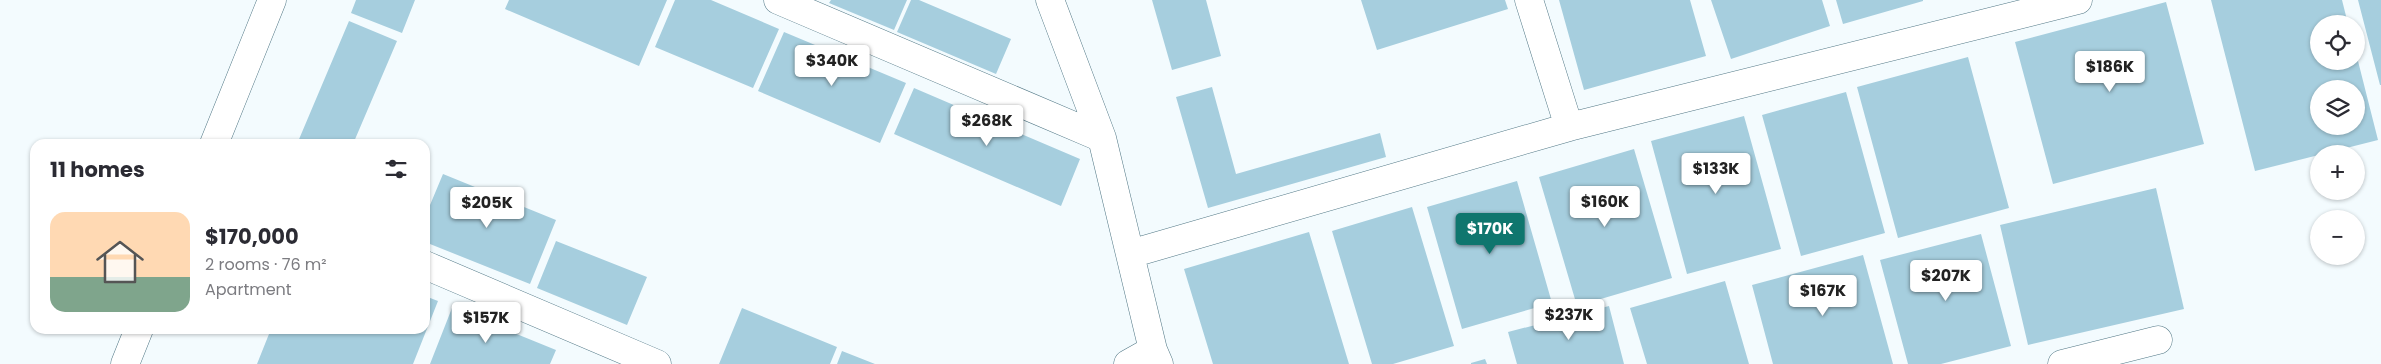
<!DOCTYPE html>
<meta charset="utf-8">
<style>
body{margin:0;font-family:Poppins,sans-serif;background:#f7f7f7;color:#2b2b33;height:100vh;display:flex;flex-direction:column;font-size:19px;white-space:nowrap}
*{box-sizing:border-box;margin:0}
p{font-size:16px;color:#7c7c81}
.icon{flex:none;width:28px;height:28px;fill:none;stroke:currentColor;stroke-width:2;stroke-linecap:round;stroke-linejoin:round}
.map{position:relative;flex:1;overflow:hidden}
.side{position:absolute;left:30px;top:139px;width:400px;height:195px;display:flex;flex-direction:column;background:#fff;border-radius:15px;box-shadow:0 1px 4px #0004}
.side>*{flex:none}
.tools{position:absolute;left:2310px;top:15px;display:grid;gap:10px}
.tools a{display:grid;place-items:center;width:55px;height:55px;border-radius:50%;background:#fff;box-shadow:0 1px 4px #0004;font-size:25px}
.price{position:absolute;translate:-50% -42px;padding:0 11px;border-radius:5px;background:#fff;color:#222;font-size:16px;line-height:32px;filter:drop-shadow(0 1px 2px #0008)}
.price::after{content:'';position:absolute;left:50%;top:30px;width:15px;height:11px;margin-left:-8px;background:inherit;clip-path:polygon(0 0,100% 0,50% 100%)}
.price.active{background:#0f766e;color:#fff}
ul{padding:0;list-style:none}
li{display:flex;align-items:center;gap:15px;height:125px;padding:0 20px}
li span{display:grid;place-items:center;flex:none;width:140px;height:100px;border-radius:15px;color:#555}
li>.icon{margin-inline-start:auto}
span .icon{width:60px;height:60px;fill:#fffc;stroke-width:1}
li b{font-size:21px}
h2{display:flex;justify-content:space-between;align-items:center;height:60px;padding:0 20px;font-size:21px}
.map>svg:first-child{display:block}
.building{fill:#a6cede;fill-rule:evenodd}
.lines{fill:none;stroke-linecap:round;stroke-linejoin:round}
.minor-casing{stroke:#527886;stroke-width:29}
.major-casing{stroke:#527886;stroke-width:29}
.minor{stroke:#fff;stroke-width:28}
.major{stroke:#fff;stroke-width:28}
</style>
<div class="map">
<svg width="2381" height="364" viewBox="0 0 2381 364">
<rect width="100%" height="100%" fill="#f3fbfe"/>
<!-- building -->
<path class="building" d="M356,0h59l-13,33 -51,-20z
M509,0h158l-28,66 -134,-57z
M675,0h36l68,29 -26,59 -98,-41z
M831,0h76l-13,30 -65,-27z
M911,0h8l92,39 -15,35 -99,-42z
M1152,0h54l15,56 -49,14z
M1361,0h144l3,9 -131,41z
M1559,0h131l16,56 -122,34z
M1711,0h111l8,26 -99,33z
M1836,0h87v1l-80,23z
M2211,0h131l6,24h-29v37h39l20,79 -123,31zM2319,89h37v37h-37z
M2358,0h23v85h-1z
M2166,2l38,142 -151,40 -38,-142z
M349,21l48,20 -44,103h-56z
M784,32l122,51 -26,60 -122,-52z
M1968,57l41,151 -111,30 -41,-151z
M1212,87l24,87 144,-41 6,24 -178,51 -32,-111z
M914,88l166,71 -19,47 -167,-72z
M1846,92l39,141 -84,23 -39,-141z
M1744,116l37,133 -94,25 -36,-133z
M1634,149l38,129 -95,28 -38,-129z
M443,174l113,46 -26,64 -105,-42v-25z
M1517,181l35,122 -90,26 -35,-122z
M2156,188l28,121 -156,36 -28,-120z
M1412,207l42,139 -61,18h-21l-40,-133z
M1309,232l40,132h-136l-29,-95z
M1981,234l30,112 -70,18h-33l-28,-104z
M556,241l91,36 -20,48 -90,-37z
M1863,255l30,109h-120l-21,-79z
M1725,281l24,83h-102l-17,-56z
M425,296l13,5 -25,63h-156l14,-35h154z
M1609,306l15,58h-107l-9,-32z
M452,308l104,42 -6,14h-120z
M742,308l95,39 -7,17h-111z
M842,351l33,13h-38z
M1485,359l2,5h-16v-1z"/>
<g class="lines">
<defs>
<path id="minor" d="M778,0l324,138
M1050,0l52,138 51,212 6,14
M1529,0l40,127
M1130,254l439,-127 509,-127
M425,265l232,99
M1128,364l25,-14
M2062,364l96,-24"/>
<path id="major" d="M214,144l58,-144
M125,364l14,-35"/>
</defs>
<!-- minor casing -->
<use href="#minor" class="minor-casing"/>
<!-- major casing -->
<use href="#major" class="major-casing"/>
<!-- minor -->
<use href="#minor" class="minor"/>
<!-- major -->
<use href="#major" class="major"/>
</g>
</svg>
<div class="tools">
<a><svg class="icon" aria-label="locate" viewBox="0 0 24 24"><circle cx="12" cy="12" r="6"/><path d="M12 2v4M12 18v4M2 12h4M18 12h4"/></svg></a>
<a><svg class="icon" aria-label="layers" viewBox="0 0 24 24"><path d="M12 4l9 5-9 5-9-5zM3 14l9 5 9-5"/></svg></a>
<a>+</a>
<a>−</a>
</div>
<b class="price" style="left:832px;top:87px">$340K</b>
<b class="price" style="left:2110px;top:93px">$186K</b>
<b class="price" style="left:987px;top:147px">$268K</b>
<b class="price" style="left:1716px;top:195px">$133K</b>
<b class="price" style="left:1605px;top:228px">$160K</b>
<b class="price" style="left:487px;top:229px">$205K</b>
<b class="price active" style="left:1490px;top:255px">$170K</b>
<b class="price" style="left:1946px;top:302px">$207K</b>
<b class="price" style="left:1823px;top:317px">$167K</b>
<b class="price" style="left:1569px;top:341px">$237K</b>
<b class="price" style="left:486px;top:344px">$157K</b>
<section class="side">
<h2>11 homes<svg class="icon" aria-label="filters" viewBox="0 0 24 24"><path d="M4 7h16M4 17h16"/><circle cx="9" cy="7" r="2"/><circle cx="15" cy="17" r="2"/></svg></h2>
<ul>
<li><span style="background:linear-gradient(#ffd9b3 65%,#7fa58c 0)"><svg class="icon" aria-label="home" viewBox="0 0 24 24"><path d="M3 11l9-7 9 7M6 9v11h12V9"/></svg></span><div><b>$170,000</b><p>2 rooms · 76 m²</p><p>Apartment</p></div></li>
</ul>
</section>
</div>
